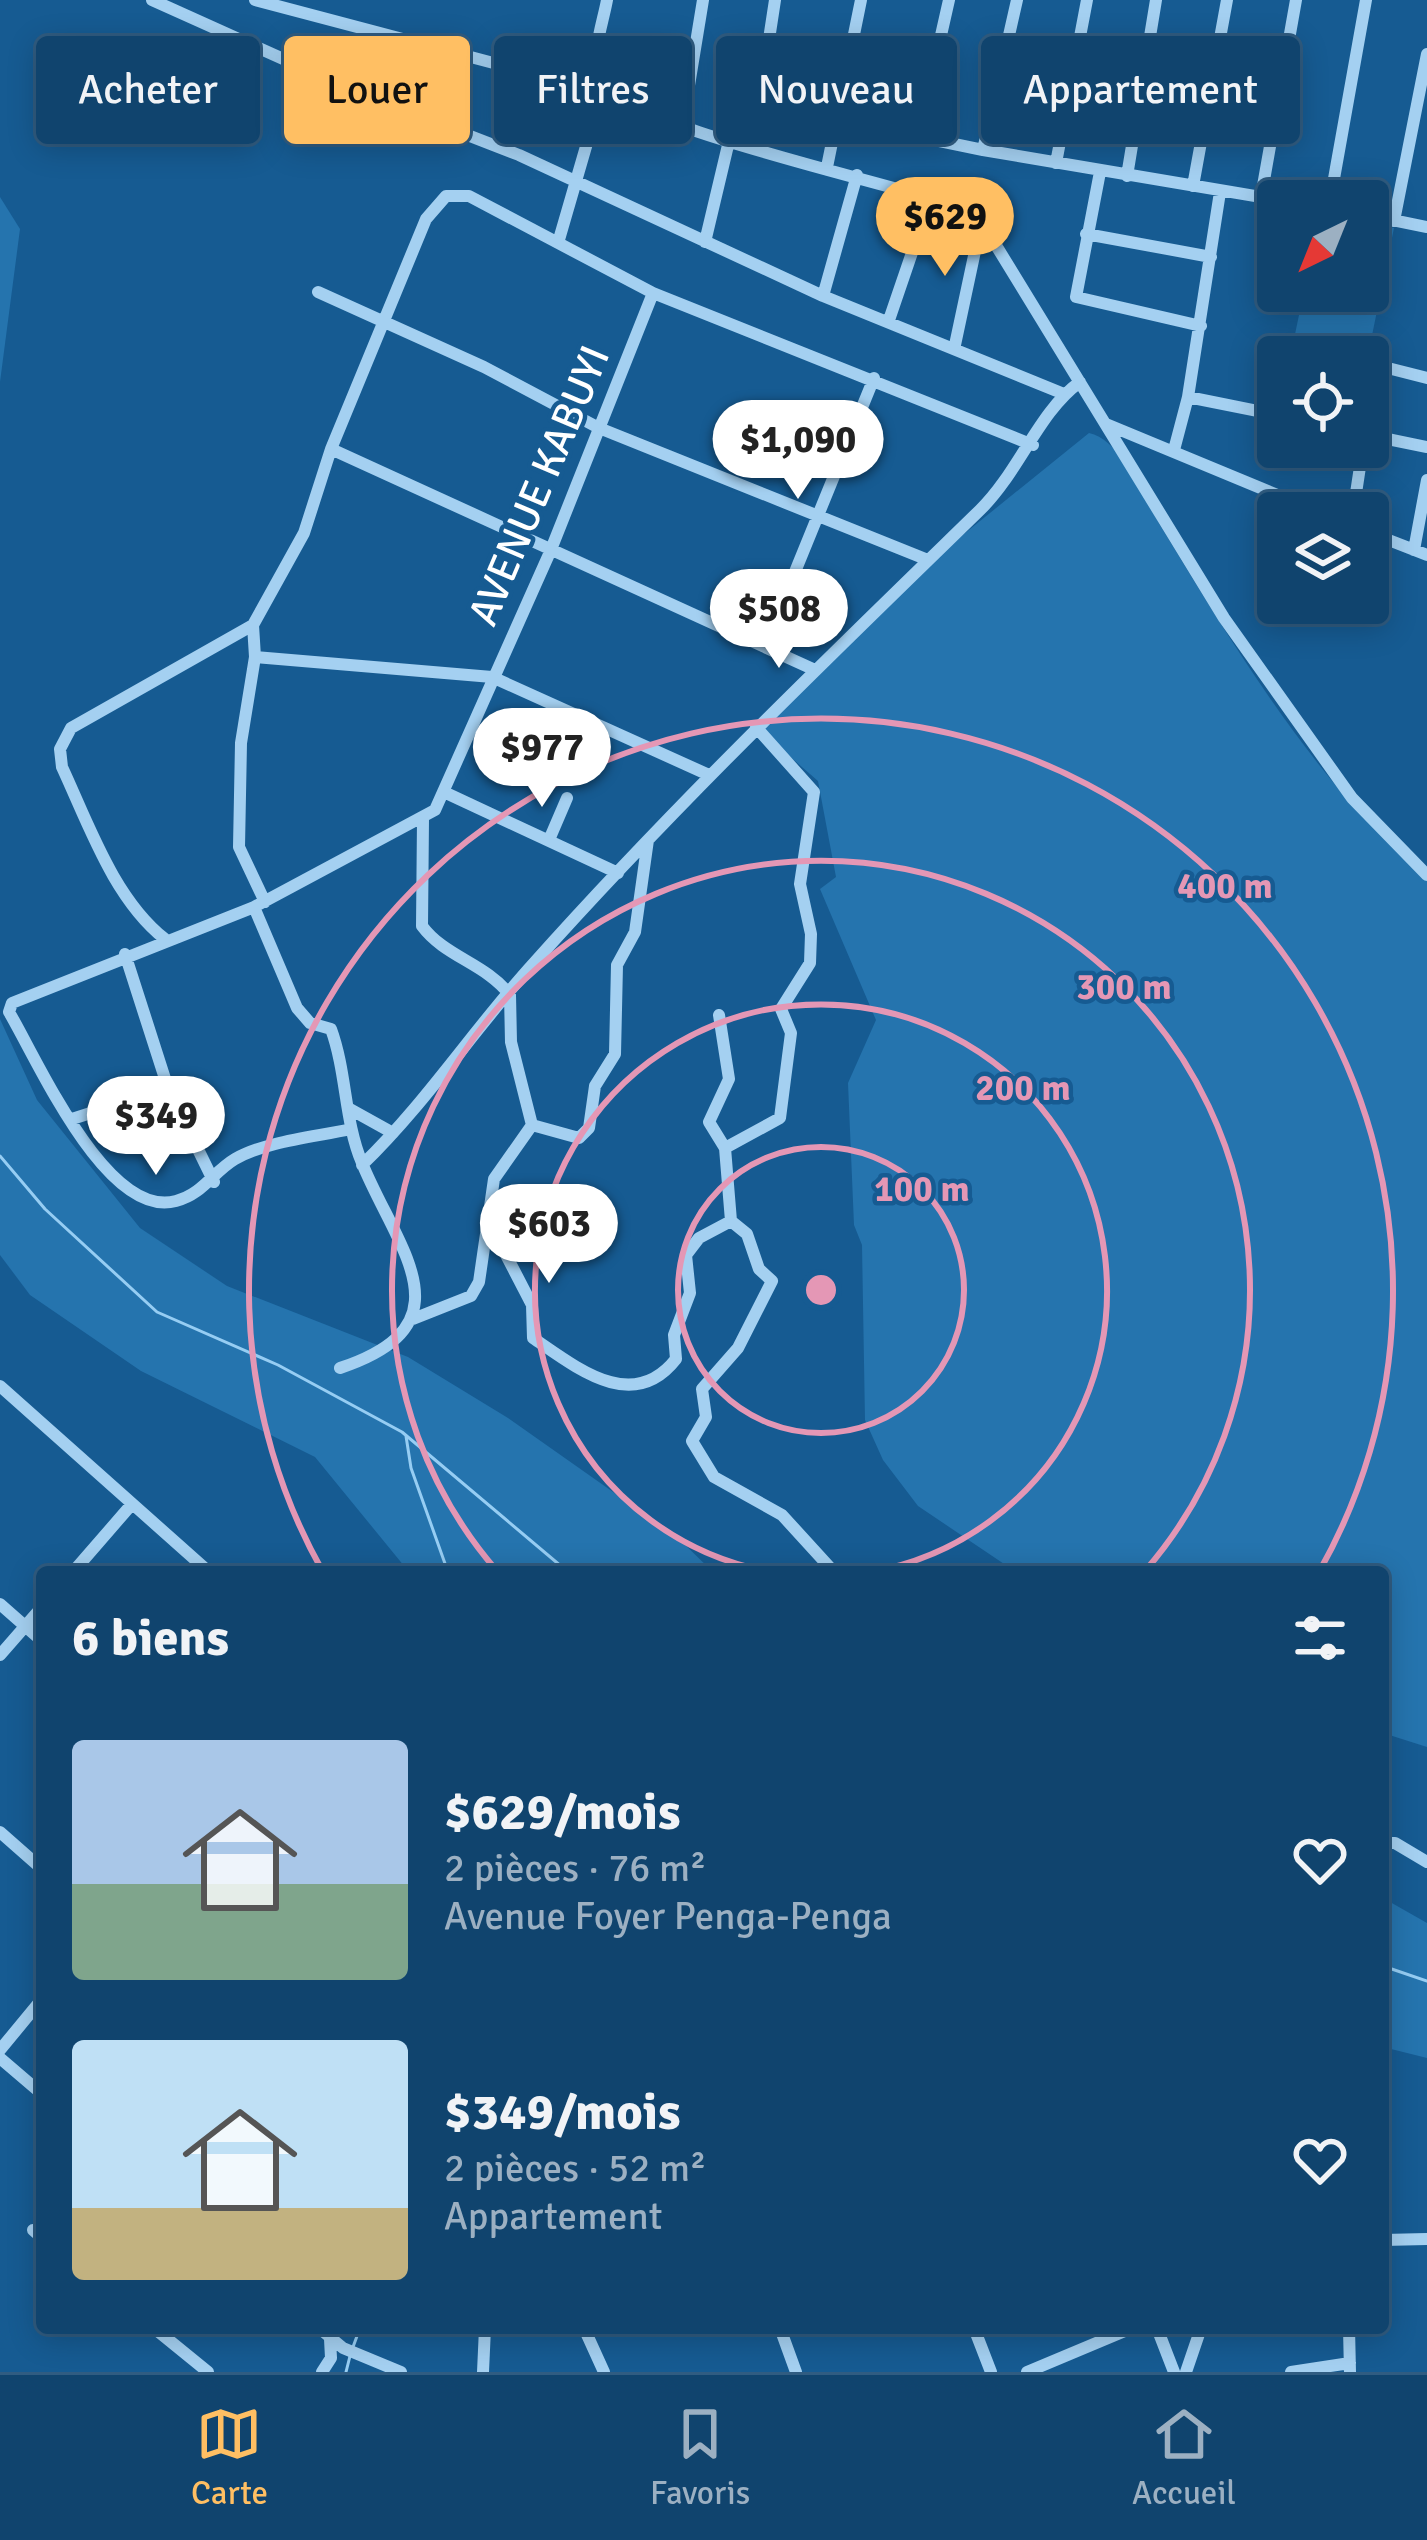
<!DOCTYPE html>
<html lang="fr">
<meta charset="utf-8">
<style>
body{margin:0;font-family:Signika,sans-serif;background:#194b73;color:#f1f3f6;height:100vh;display:flex;flex-direction:column;font-size:45px;white-space:nowrap}
*{box-sizing:border-box;margin:0}
p{font-size:39px;color:#9cb0c2}
.icon{flex:none;width:66px;height:66px;fill:none;stroke:currentColor;stroke-width:2;stroke-linecap:round;stroke-linejoin:round}
.map{position:relative;flex:1;overflow:hidden}
.side{position:absolute;left:36px;top:1566px;width:1353px;height:768px;display:flex;flex-direction:column;background:#10446e;border-radius:12px;box-shadow:0 6px 30px #0003,0 0 0 3px #305c81}
.side>*{flex:none}
.guide{position:absolute;left:36px;top:36px;width:1356px;height:108px;display:flex;gap:24px}
.needle{width:78px;rotate:223deg}
.controls{position:absolute;left:1257px;top:180px;display:grid;gap:24px}
.controls a{display:grid;place-items:center;width:132px;height:132px;border-radius:12px;background:#10446e;box-shadow:0 6px 30px #0003,0 0 0 3px #305c81;font-size:60px}
.price{position:absolute;translate:-50% -102px;padding:0 27px;border-radius:42px;background:#fff;color:#222;font-size:39px;line-height:78px;filter:drop-shadow(0 3px 6px #0008)}
.price::after{content:'';position:absolute;left:50%;top:72px;width:36px;height:27px;margin-left:-18px;background:inherit;clip-path:polygon(0 0,100% 0,50% 100%)}
.price.selected{background:#ffbf63;color:#111}
ul{padding:0;list-style:none}
li{display:flex;align-items:center;gap:36px;height:300px;padding:0 36px}
li span{display:grid;place-items:center;flex:none;width:336px;height:240px;border-radius:12px;color:#555}
li>.icon{margin-inline-start:auto}
span .icon{width:144px;height:144px;fill:#fffc;stroke-width:1}
li b{font-size:51px}
h2{display:flex;justify-content:space-between;align-items:center;height:144px;padding:0 36px;font-size:51px}
.tag{padding:0 42px;border-radius:12px;background:#10446e;box-shadow:0 6px 30px #0003,0 0 0 3px #305c81;font-size:42px;line-height:108px}
.tag.selected{background:#ffbf63;color:#111}
.menu{display:flex;justify-content:space-around;align-items:center;height:168px;border-top:3px solid #305c81;background:#10446e;font-size:33px;color:#9cb0c2}
.menu a{display:grid;justify-items:center;gap:6px}
.menu .selected{color:#ffbf63}
.map>svg:first-child{display:block}
.green{fill:#2574ae}
.lines{fill:none;stroke-linecap:round;stroke-linejoin:round}
.stream{stroke:#96cdf3;stroke-width:3}
.minor{stroke:#a4d0f1;stroke-width:12}
.ring{fill:none;stroke:#e497b5;stroke-width:6}
.labels{text-anchor:middle;stroke-width:9;stroke-linejoin:round;paint-order:stroke}
.street-label{font-size:42px;fill:#fff;stroke:#165b92}
.centre{fill:#e497b5;stroke:#165b92;stroke-width:6}
.ring-label{font-size:36px;text-anchor:middle;font-weight:bold;fill:#e497b5;stroke:#165b92;stroke-width:9;stroke-linejoin:round;paint-order:stroke}
</style>
<div class="map">
<svg width="1427" height="2372" viewBox="0 0 1427 2372">
<rect width="100%" height="100%" fill="#165b92"/>
<!-- green -->
<path class="green" d="M0,197l20,32 -20,153z
M1368,223l26,5 -26,127 -74,-16 10,-48h64z
M1089,433c33,7 55,65 71,92 73,120 159,264 267,353v869l-44,-14v-161h-367l-98,-66 -35,-46 -18,-40 -3,-175 -8,-20 -6,-142 28,-63 -56,-131 16,-12 -18,-96 -62,-54 151,-147z
M0,1019l37,81 103,128 87,58 181,71 100,61 169,119 36,35h-304l-94,-115 -174,-86 -111,-76 -30,-40z
M1383,1898l44,25v135l-44,-11z"/>
<g class="lines">
<!-- stream -->
<path class="stream" d="M0,1156l45,53 112,103 121,53 124,67 166,140
M406,1436l5,32 37,104
M1383,1966l44,15
M353,2347l7,-19
M346,2372l4,-16"/>
<!-- minor -->
<path class="minor" d="M152,0l207,93 160,62 304,141 241,98
M255,0l348,92
M607,0c-4,23 -18,60 -7,82 22,43 290,101 348,122l38,25 238,389 128,180 75,77
M764,72l11,-72
M838,120l145,30 302,51
M682,128l21,-128
M918,137l31,-137
M983,150l34,-150
M1056,163l31,-163
M827,167l34,-167
M1100,172l-24,125 125,29
M1127,176l29,-176
M1193,186l34,-186
M1261,197l35,-197
M1330,201l36,-201
M1368,215l59,12
M1394,221l33,-167
M1086,234l125,23
M705,242l24,-101
M558,243l45,-155
M318,292l166,75 115,61 329,132
M823,296l34,-121
M889,320l42,-123
M955,345l26,-122
M1289,357l5,-11 48,11
M1368,363l59,15
M1188,397l90,18
M1106,424l215,89
M1368,435l59,12
M331,449l484,221
M1174,450l14,-53 32,-205
M1353,513l10,-66
M1368,532l59,23
M1414,550l13,-70
M766,643l108,-265
M255,657l237,20 217,98
M446,793l172,80
M423,819l-1,107c23,31 63,37 88,69l1,47 21,83
M549,840l18,-42
M265,902l-26,-55 2,-104 14,-86 -2,-32 51,-92 27,-84 95,-230 20,-23h23l184,97 380,152
M254,907l43,101 13,15 21,6c16,44 13,91 31,134 35,86 110,161 -22,205
M165,939c-51,-40 -76,-114 -103,-172l-2,-18 11,-21 182,-103
M125,954l43,134 46,94
M719,1015l10,64 -20,43 16,26 6,73 16,13 12,35 13,12 -34,67 -36,41 4,28 -14,24 22,36 68,38 52,57
M348,1108l45,25
M72,1119l96,-31
M532,1125l47,13 10,-10 6,-42 20,-32 2,-89 18,-33 13,-92
M351,1129c-36,8 -84,12 -116,30 -22,13 -32,35 -59,42 -69,19 -138,-140 -167,-189l3,-9 242,-96 181,-97 115,-258 103,-259
M725,1148l55,-30 11,-85 -10,-24 29,-46 1,-29 -11,-50 14,-92 -58,-65
M362,1165c64,-62 112,-136 171,-201 142,-159 295,-306 447,-454 39,-38 59,-99 100,-128
M489,1222l43,83 1,33c44,30 100,76 143,21l-2,-24 16,-42 -4,-38 13,-17 32,-17
M413,1319l58,-23 8,-14 15,-103 38,-54
M0,1386l209,186
M73,1572l59,-68
M0,1604l42,37
M0,1655l42,-48
M0,1832l42,37
M1383,1843h12l32,19
M0,2050l42,-51
M0,2058l42,36
M33,2230l9,8
M1383,2240l44,-1
M154,2328l54,44
M319,2328l24,20 58,24
M584,2328l20,44
M780,2328l16,44
M974,2328l17,44
M1157,2328l17,44
M1349,2328l1,44
M322,2372l9,-14 -1,-19
M483,2372l2,-44
M1027,2372l105,-44
M1186,2372l15,-44
M1291,2372l59,-9"/>
</g>
<!-- distance rings -->
<g class="ring">
<circle cx="821" cy="1290" r="143"/>
<path d="M771 1572A286 286 0 1 1 871 1572"/>
<path d="M497 1571A429 429 0 1 1 1145 1571"/>
<path d="M323 1572A572 572 0 1 1 1319 1572"/>
</g>
<g class="labels">
<!-- street labels -->
<g class="street-label">
<text transform="translate(538 485) rotate(-67)" y="15">AVENUE KABUYI</text>
</g>
</g>
<circle cx="821" cy="1290" r="18" class="centre"/>
<g class="ring-label">
<text x="1225" y="898">400 m</text>
<text x="1124" y="999">300 m</text>
<text x="1023" y="1100">200 m</text>
<text x="922" y="1201">100 m</text>
</g>
</svg>
<div class="controls">
<a><svg class="needle" viewBox="-14 -14 28 28"><path d="M0-13l5 13h-10z" fill="#e53935"/><path d="M0 13l5-13h-10z" fill="#9cb0c2"/></svg></a>
<a><svg class="icon" aria-label="locate" viewBox="0 0 24 24"><circle cx="12" cy="12" r="6"/><path d="M12 2v4M12 18v4M2 12h4M18 12h4"/></svg></a>
<a><svg class="icon" aria-label="layers" viewBox="0 0 24 24"><path d="M12 4l9 5-9 5-9-5zM3 14l9 5 9-5"/></svg></a>
</div>
<b class="price selected" style="left:945px;top:279px">$629</b>
<b class="price" style="left:798px;top:502px">$1,090</b>
<b class="price" style="left:779px;top:671px">$508</b>
<b class="price" style="left:542px;top:810px">$977</b>
<b class="price" style="left:156px;top:1178px">$349</b>
<b class="price" style="left:549px;top:1286px">$603</b>
<div class="guide">
<a class="tag">Acheter</a>
<a class="tag selected">Louer</a>
<a class="tag">Filtres</a>
<a class="tag">Nouveau</a>
<a class="tag">Appartement</a>
</div>
<section class="side">
<h2>6 biens<svg class="icon" aria-label="filters" viewBox="0 0 24 24"><path d="M4 7h16M4 17h16"/><circle cx="9" cy="7" r="2"/><circle cx="15" cy="17" r="2"/></svg></h2>
<ul>
<li><span style="background:linear-gradient(#a9c7e8 60%,#7fa58c 0)"><svg class="icon" aria-label="home" viewBox="0 0 24 24"><path d="M3 11l9-7 9 7M6 9v11h12V9"/></svg></span><div><b>$629/mois</b><p>2 pièces · 76 m²</p><p>Avenue Foyer Penga-Penga</p></div><svg class="icon" aria-label="heart" viewBox="0 0 24 24"><path d="M12 20l-8-8c-3-5 5-10 8-4 3-6 11-1 8 4z"/></svg></li>
<li><span style="background:linear-gradient(#bfe0f5 70%,#c2b280 0)"><svg class="icon" aria-label="home" viewBox="0 0 24 24"><path d="M3 11l9-7 9 7M6 9v11h12V9"/></svg></span><div><b>$349/mois</b><p>2 pièces · 52 m²</p><p>Appartement</p></div><svg class="icon" aria-label="heart" viewBox="0 0 24 24"><path d="M12 20l-8-8c-3-5 5-10 8-4 3-6 11-1 8 4z"/></svg></li>
</ul>
</section>
</div>
<nav class="menu">
<a class="selected"><svg class="icon" aria-label="map" viewBox="0 0 24 24"><path d="M3 6l6-2 6 2 6-2v14l-6 2-6-2-6 2zM9 4v14M15 6v14"/></svg>Carte</a>
<a><svg class="icon" aria-label="saved" viewBox="0 0 24 24"><path d="M7 4h10v16l-5-4-5 4z"/></svg>Favoris</a>
<a><svg class="icon" aria-label="home" viewBox="0 0 24 24"><path d="M3 11l9-7 9 7M6 9v11h12V9"/></svg>Accueil</a>
</nav>
